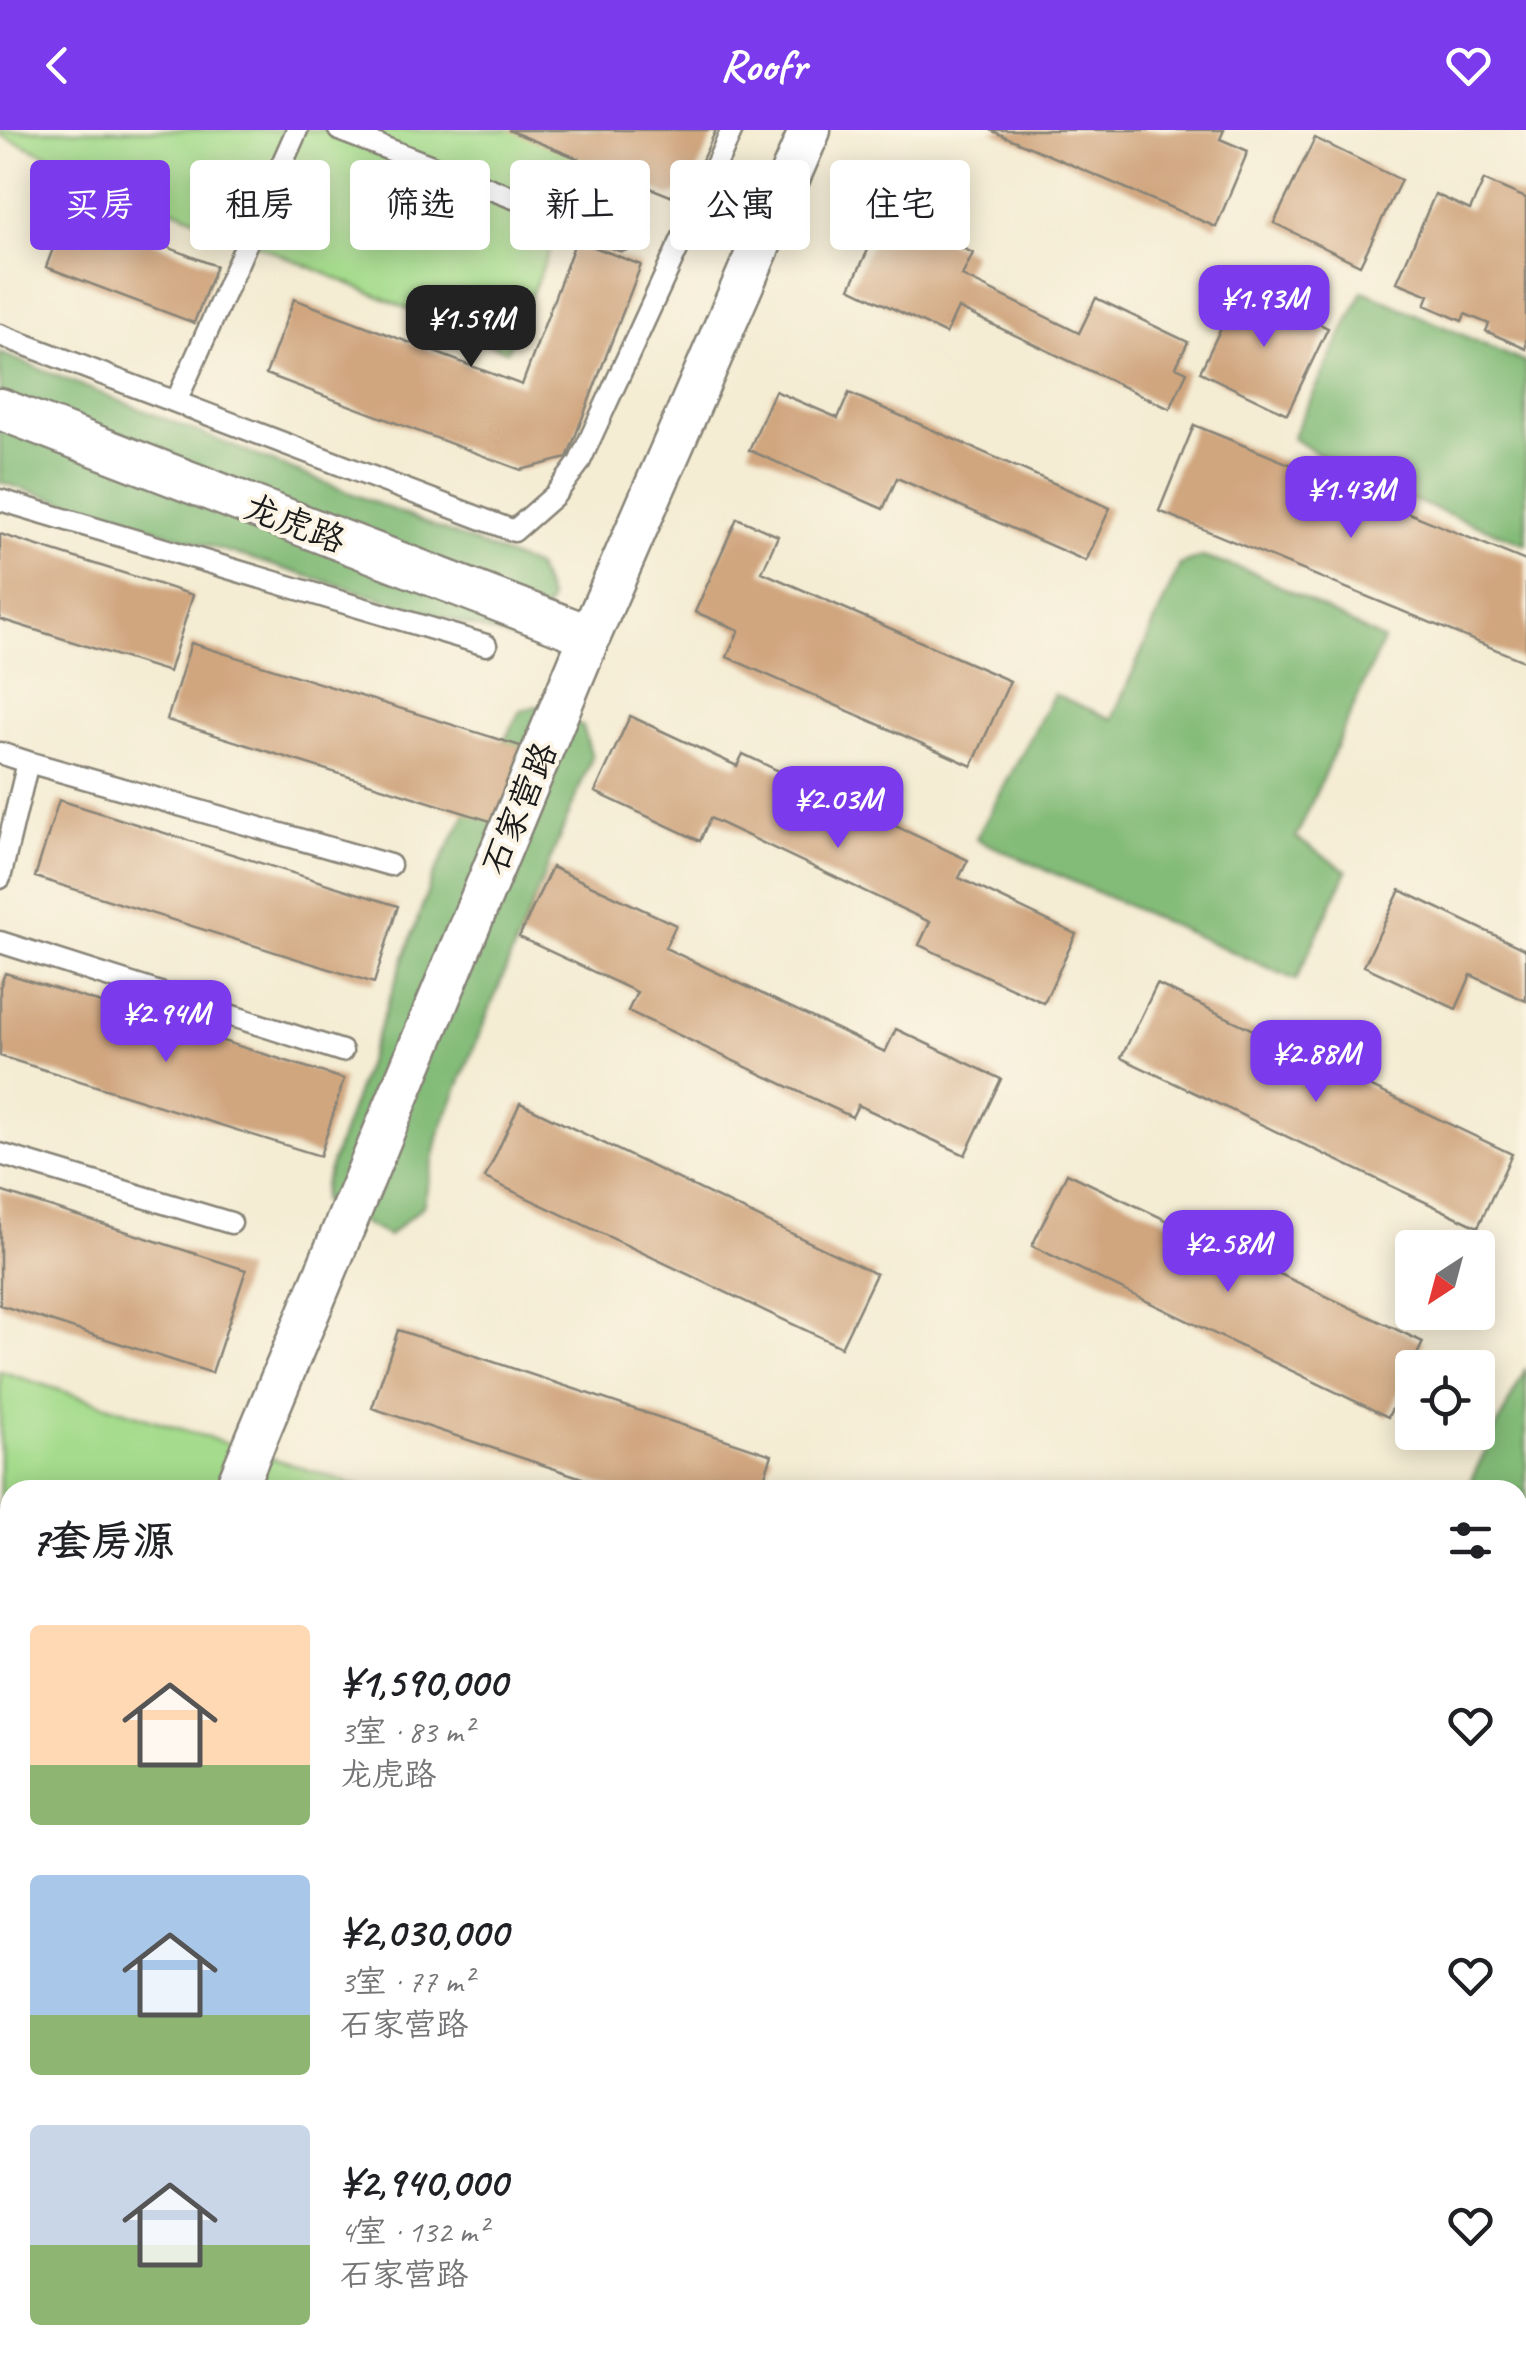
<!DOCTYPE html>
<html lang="zh">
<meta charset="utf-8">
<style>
body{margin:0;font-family:Caveat,"LXGW WenKai TC",sans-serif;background:#f6f6f6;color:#202124;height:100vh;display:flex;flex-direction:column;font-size:38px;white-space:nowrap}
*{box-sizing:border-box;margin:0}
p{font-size:32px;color:#757577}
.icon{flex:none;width:55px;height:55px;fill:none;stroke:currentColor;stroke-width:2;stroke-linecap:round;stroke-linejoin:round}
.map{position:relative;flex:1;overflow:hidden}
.details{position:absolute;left:0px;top:1350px;width:1528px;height:890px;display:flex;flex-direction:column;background:#fff;border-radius:30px 30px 0 0;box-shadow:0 5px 25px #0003}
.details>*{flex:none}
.banner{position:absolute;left:30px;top:30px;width:1000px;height:90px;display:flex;gap:20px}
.needle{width:65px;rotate:216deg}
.tools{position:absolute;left:1395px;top:1100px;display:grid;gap:20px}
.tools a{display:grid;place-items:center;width:100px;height:100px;border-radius:10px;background:#fff;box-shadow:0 5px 25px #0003;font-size:50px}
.price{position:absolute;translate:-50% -85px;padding:0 22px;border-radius:20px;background:#7c3aed;color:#fff;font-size:32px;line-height:65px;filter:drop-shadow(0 2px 5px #0008)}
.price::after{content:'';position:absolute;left:50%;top:60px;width:30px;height:22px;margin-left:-15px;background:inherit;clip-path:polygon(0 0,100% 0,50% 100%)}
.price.active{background:#222;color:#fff}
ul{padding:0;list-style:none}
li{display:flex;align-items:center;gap:30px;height:250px;padding:0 30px}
li span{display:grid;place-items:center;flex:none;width:280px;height:200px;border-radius:10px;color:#555}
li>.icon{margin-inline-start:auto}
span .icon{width:120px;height:120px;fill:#fffc;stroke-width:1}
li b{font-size:42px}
h2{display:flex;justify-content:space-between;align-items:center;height:120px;padding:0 30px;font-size:42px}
.chip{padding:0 35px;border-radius:10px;background:#fff;box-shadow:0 5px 25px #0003;font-size:35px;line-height:90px}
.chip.active{background:#7c3aed;color:#fff}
header{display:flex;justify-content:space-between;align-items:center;height:130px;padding:0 30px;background:#7c3aed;color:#fff;font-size:45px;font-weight:700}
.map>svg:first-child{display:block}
.green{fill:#a4db8c;stroke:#607c54;stroke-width:2.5}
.forest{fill:#83bb78;stroke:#506c4a;stroke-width:2.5}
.water{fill:#6cbfe8;stroke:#446e82;stroke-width:2.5}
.building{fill:#d0a67f}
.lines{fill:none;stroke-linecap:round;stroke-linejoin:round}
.lane-casing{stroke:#888478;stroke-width:25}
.street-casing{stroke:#888478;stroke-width:45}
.secondary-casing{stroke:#888478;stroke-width:60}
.path{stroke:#888478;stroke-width:6;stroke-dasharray:2.5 8;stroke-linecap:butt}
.lane{stroke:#fff;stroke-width:20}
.street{stroke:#fff;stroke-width:40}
.secondary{stroke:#fde5c5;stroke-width:55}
.labels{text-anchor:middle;stroke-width:8;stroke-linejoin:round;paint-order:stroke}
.street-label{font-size:35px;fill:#1c1c1c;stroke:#fcf5e5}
</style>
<header><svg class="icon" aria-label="back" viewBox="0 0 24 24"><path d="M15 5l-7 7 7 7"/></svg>Roofr<svg class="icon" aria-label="heart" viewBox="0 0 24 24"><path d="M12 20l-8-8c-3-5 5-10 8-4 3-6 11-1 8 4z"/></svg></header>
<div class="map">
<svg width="1526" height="2240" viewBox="0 0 1526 2240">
<rect width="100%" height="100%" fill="#fcf5e5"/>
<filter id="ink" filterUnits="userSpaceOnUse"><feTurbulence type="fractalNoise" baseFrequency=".01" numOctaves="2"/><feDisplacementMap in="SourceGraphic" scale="20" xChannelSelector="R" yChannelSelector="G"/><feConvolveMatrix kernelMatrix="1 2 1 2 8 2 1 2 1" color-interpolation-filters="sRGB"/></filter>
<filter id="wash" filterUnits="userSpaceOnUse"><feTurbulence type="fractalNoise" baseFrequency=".0048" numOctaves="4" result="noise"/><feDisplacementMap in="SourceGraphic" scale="40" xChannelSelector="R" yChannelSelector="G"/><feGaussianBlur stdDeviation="2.25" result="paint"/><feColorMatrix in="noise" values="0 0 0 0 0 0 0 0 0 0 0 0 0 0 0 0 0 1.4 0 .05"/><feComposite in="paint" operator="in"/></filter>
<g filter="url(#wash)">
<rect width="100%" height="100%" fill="#f4ecd3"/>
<!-- green -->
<path class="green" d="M0,0h601l-94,221 -507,-216z
M0,1241l372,119h-362v749l-10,-3z
M1518,1750l8,3v487h-1067l-34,-10h1093z"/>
<!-- forest -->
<path class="forest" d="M1363,161l163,72v181l-165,-64 -69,-42z
M0,223l536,214 14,34 -20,43 -530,-162z
M1202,427l53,16 128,67 -87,198 51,33 -51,109 -320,-141 78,-145 58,25 68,-154z
M537,576l46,21 9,30 -153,377 -16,72 -35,30 -66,-35 2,-17 109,-308 87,-165z
M1526,1238v184l-8,5v-67h-52z"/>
<!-- water -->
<path class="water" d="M0,2106l10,3v121h415l34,10h-459z"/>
<g id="blocks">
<!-- building -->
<path class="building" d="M508,0h208l-28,60 -18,6z
M990,0h234l-4,9 28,12 -32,76z
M1315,8l86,42 -41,85 -86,-42z
M1484,50l42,18v151l-40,-18 3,-7 -24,-10 -3,7 -37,-16 4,-10 -32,-13 38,-88 35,16z
M68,79l148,57 -22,57 -148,-56z
M886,82l87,41 -11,23 117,57 17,-35 92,44 -12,25 11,5 -17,37 -212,-101 -12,26 -96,-46z
M576,110l65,25 -74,193 -46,12 -255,-96 28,-75 228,86z
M1241,156l87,42 -41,86 -87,-42z
M775,261l63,27 11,-25 261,115 -24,53 -189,-83 -14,31 -134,-59z
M1194,295l332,136v101l-367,-151z
M737,388l41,18 -16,36 248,109 -38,85 -245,-109 12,-27 -44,-18z
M0,404l193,61 -24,77 -169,-53z
M191,513l339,106 -24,77 -339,-106z
M630,586l107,50 6,-12 225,106 -9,18 117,56 -32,69 -125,-58 11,-23 -220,-104 -10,23 -105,-49z
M59,670l339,106 -24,77 -339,-106z
M552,737l124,58 -11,23 220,104 11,-23 105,50 -36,76 -107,-50 -6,12 -224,-106 9,-19 -118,-55z
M1400,760l126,60v51l-55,-26 -15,34 -92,-43z
M5,843l339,106 -24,77 -320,-100v-69z
M1157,854l355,170 -34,73 -357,-169z
M520,973l356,171 -35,73 -356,-169z
M1067,1043l356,169 -35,75 -356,-171z
M0,1061l246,79 -34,103 -212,-68z
M398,1200l374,125 -12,35h-142l-246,-82z"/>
</g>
</g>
<g filter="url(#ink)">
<use href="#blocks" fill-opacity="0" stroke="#888478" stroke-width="2.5"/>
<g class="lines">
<defs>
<path id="lane" d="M339,0l283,110
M0,205l514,196 41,-36 24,-32 153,-333
M176,272l121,-272
M0,370l486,145
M0,623l28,9 -28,116
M28,632l362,103
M0,812l342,109
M0,1024l231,69"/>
<path id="street" d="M0,279l590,227
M235,1360l355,-854 220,-506
M0,1485l10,-4
M1518,1844l8,3
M0,1943l10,3
M1060,2230l36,10"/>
<path id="secondary" d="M1518,1587l8,-17
M0,1698l10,2
M1518,1723l8,-18
M1518,2110l8,2"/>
</defs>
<!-- lane casing -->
<use href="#lane" class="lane-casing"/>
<!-- street casing -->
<use href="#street" class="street-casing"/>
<!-- secondary casing -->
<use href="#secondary" class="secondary-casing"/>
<!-- path -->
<path class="path" d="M0,1401l10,15
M1350,2240l4,-10"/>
<!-- lane -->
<use href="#lane" class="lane"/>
<!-- street -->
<use href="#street" class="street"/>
<!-- secondary -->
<use href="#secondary" class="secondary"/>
</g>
</g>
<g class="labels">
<!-- street labels -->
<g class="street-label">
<text transform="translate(295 393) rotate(21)" y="12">龙虎路</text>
<text transform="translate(519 678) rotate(-67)" y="12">石家营路</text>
</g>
</g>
</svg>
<div class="tools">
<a><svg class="needle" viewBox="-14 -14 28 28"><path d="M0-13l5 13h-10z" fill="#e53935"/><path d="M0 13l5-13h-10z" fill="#757577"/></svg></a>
<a><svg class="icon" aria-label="locate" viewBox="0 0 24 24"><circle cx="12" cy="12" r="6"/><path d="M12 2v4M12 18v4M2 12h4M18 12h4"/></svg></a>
</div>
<b class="price" style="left:1264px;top:220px">¥1.93M</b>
<b class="price active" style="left:471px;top:240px">¥1.59M</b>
<b class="price" style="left:1351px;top:411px">¥1.43M</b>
<b class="price" style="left:838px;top:721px">¥2.03M</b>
<b class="price" style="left:166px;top:935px">¥2.94M</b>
<b class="price" style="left:1316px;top:975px">¥2.88M</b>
<b class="price" style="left:1228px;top:1165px">¥2.58M</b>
<div class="banner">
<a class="chip active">买房</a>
<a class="chip">租房</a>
<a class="chip">筛选</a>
<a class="chip">新上</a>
<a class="chip">公寓</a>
<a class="chip">住宅</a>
</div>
<section class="details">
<h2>7套房源<svg class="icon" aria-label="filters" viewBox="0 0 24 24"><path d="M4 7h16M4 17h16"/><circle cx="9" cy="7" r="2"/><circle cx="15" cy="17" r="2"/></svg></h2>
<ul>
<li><span style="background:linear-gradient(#ffd9b3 70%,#8fb573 0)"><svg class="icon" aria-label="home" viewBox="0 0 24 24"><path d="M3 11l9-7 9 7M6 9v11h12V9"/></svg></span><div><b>¥1,590,000</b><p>3室 · 83 m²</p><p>龙虎路</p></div><svg class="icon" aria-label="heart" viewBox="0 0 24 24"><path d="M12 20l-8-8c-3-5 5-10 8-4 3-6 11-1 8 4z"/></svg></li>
<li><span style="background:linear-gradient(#a9c7e8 70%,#8fb573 0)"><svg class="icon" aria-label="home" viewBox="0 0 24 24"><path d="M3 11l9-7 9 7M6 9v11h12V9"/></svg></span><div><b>¥2,030,000</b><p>3室 · 77 m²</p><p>石家营路</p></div><svg class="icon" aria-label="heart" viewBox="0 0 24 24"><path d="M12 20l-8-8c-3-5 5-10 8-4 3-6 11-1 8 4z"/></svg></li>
<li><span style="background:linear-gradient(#c9d6e8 60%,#8fb573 0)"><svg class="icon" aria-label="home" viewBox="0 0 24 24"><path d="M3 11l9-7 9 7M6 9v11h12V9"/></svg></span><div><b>¥2,940,000</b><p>4室 · 132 m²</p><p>石家营路</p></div><svg class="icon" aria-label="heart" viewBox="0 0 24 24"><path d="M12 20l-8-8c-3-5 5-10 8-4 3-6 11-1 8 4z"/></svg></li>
</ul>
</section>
</div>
